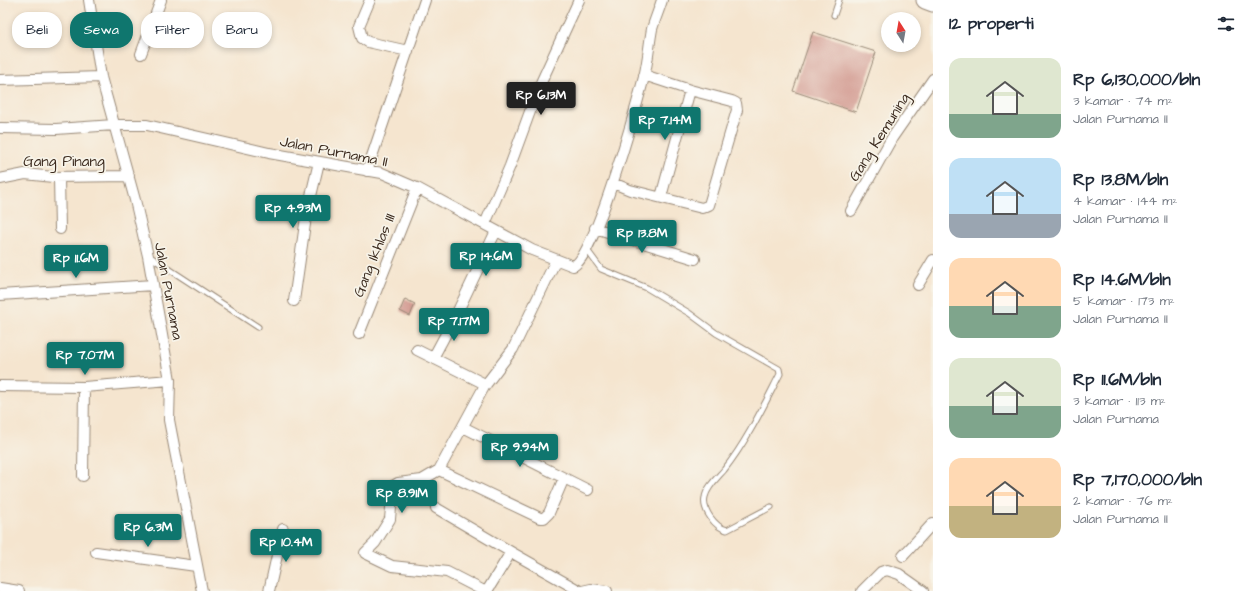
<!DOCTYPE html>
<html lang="id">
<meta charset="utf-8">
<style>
body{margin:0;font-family:"Architects Daughter",sans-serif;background:#f2f2f3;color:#1f2937;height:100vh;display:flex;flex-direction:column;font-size:15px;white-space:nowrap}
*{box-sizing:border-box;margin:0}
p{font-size:13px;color:#747a83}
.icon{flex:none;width:22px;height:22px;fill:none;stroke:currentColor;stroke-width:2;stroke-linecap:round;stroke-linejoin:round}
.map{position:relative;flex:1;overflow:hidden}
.side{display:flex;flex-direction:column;background:#fff;width:320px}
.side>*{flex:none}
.top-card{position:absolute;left:12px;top:12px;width:380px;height:36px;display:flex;gap:8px}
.needle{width:26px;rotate:349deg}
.controls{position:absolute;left:881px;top:12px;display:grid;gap:8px}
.controls a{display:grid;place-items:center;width:40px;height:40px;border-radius:50%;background:#fff;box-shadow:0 2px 6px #0003;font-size:20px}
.price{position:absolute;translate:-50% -34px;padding:0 9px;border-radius:4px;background:#0f766e;color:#fff;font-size:13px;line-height:26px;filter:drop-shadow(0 1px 2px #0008)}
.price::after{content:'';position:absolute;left:50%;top:24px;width:12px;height:9px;margin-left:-6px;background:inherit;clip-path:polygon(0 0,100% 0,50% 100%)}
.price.current{background:#222;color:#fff}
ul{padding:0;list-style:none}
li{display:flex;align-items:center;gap:12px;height:100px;padding:0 16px}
li span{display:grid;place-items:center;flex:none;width:112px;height:80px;border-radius:12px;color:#555}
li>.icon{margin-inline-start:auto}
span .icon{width:48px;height:48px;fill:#fffc;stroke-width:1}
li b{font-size:17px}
h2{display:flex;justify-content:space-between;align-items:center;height:48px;padding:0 16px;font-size:17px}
.tag{padding:0 14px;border-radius:16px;background:#fff;box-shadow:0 2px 6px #0003;font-size:14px;line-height:36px}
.tag.current{background:#0f766e;color:#fff}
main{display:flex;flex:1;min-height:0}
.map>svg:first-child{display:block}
.building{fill:#d49e94}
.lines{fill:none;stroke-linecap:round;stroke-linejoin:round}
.service-casing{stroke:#988876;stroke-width:7}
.minor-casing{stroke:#988876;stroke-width:12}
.trunk-casing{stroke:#988876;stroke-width:19}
.service{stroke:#fff;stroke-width:5}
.minor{stroke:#fff;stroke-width:10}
.trunk{stroke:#fff;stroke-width:17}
.labels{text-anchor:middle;stroke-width:3.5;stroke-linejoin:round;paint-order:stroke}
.street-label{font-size:15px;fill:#3b2a1e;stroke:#f7f3e8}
</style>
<main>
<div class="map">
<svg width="933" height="591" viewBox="0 0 933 591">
<rect width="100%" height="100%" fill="#f7f3e8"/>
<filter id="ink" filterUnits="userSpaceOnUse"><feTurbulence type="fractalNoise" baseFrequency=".025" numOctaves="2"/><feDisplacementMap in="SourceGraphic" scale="8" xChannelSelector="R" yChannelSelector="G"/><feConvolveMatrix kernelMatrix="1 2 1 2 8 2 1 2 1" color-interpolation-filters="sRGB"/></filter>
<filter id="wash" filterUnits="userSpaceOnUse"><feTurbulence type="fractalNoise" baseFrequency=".012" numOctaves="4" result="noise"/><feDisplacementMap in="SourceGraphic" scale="16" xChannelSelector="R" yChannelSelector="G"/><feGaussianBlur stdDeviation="0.9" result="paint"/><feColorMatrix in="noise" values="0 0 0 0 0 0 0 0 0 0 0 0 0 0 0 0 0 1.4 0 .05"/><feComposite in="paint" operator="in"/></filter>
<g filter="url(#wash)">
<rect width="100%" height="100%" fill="#f5e5cf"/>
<g id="blocks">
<!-- building -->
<path class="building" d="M813,32l63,20 -20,60 -63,-21z
M405,299l10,5 -5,12 -10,-5z"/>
</g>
</g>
<g filter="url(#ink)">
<use href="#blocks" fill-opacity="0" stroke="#988876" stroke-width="1"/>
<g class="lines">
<defs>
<path id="service" d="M834,15l5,-15
M587,250l14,19 46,19 42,25 27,20 63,36 1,5c-17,33 -33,67 -56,96 -7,8 -17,17 -19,27 -3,13 10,30 22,33l44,-23
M149,256l109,71"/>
<path id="minor" d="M89,0l12,77 34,123 13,56 22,124 -1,40 33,171
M370,0l-11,26 3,12 6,4 40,9
M141,54l20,-54
M0,80l101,-3
M0,128l56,1 58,-4h33l122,28 113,20 35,15 115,62 41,16c21,-6 64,-162 71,-189 4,-16 5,-32 8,-48 3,-10 7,-19 10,-29
M367,171l58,-171
M59,177l1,52
M0,179l25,-5 28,3 76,-1
M613,183l17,7 72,18 7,-3 28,-95 -1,-7 -4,-2 -42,-11 -46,-15
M661,197l29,-107
M851,211l41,-73 41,-59
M485,224l25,-58 29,-79 40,-87
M595,228l100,31
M556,260l-43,89 -29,38 -45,83 101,48h4l5,-5 15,-35
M918,285l15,-25
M0,295l153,-10
M294,301l12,-84 13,-55
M359,334l58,-146
M417,350l68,34
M433,358l23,-43 40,-84
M0,386l84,1 86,-7
M463,427l125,63
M439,470l-17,10 -24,3 -5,3 -3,33 -15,24 -10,10 27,13 55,6 37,19
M83,476l1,-89
M436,508l75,44 -24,39
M96,552l100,14
M511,552l69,39
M903,556l30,-33
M0,588l19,3
M269,591l14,-62
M582,591l9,-2 16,2
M862,591l19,-19 6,-2 12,4 24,17"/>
<path id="trunk" d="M925,0l8,3"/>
</defs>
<!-- service casing -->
<use href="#service" class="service-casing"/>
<!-- minor casing -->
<use href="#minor" class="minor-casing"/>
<!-- trunk casing -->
<use href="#trunk" class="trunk-casing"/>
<!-- service -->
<use href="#service" class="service"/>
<!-- minor -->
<use href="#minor" class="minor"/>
<!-- trunk -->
<use href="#trunk" class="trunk"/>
</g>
</g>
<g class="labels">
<!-- street labels -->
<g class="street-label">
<text transform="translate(879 137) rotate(-58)" y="5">Gang Kemuning</text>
<text transform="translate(334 151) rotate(11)" y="5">Jalan Purnama II</text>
<text x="64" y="166">Gang Pinang</text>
<text transform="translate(374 255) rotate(-68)" y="5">Gang Ikhlas III</text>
<text transform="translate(169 291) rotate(79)" y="5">Jalan Purnama</text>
</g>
</g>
</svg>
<div class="controls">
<a><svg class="needle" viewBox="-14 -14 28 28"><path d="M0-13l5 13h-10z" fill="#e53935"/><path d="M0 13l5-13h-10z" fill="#747a83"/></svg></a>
</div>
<b class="price current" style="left:541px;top:116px">Rp 6.13M</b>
<b class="price" style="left:665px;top:141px">Rp 7.14M</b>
<b class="price" style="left:293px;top:229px">Rp 4.93M</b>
<b class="price" style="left:642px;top:254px">Rp 13.8M</b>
<b class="price" style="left:486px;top:277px">Rp 14.6M</b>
<b class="price" style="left:76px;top:279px">Rp 11.6M</b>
<b class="price" style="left:454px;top:342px">Rp 7.17M</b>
<b class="price" style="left:85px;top:376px">Rp 7.07M</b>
<b class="price" style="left:520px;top:468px">Rp 9.94M</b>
<b class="price" style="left:402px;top:514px">Rp 8.91M</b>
<b class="price" style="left:148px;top:548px">Rp 6.3M</b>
<b class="price" style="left:286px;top:563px">Rp 10.4M</b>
<div class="top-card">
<a class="tag">Beli</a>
<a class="tag current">Sewa</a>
<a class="tag">Filter</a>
<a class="tag">Baru</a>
</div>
</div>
<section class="side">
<h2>12 properti<svg class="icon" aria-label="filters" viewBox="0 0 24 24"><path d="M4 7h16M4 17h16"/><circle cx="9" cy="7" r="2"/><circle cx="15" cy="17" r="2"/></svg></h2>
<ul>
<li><span style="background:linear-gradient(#dfe7d0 70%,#7fa58c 0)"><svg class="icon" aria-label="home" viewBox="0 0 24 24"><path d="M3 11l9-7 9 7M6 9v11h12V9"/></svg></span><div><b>Rp 6,130,000/bln</b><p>3 kamar · 74 m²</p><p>Jalan Purnama II</p></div></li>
<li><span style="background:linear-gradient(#bfe0f5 70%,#9aa5b1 0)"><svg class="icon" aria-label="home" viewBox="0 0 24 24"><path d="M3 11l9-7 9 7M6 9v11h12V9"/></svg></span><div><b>Rp 13.8M/bln</b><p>4 kamar · 144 m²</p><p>Jalan Purnama II</p></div></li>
<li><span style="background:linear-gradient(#ffd9b3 60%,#7fa58c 0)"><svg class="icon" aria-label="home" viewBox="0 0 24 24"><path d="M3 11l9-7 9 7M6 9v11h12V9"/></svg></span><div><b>Rp 14.6M/bln</b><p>5 kamar · 173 m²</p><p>Jalan Purnama II</p></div></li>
<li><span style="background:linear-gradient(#dfe7d0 60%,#7fa58c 0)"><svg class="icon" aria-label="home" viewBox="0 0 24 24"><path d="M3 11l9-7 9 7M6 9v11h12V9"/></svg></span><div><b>Rp 11.6M/bln</b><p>3 kamar · 113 m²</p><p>Jalan Purnama</p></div></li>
<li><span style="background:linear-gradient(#ffd9b3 60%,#c2b280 0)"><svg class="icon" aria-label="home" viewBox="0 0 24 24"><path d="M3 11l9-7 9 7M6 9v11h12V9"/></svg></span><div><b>Rp 7,170,000/bln</b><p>2 kamar · 76 m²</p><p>Jalan Purnama II</p></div></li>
</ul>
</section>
</main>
